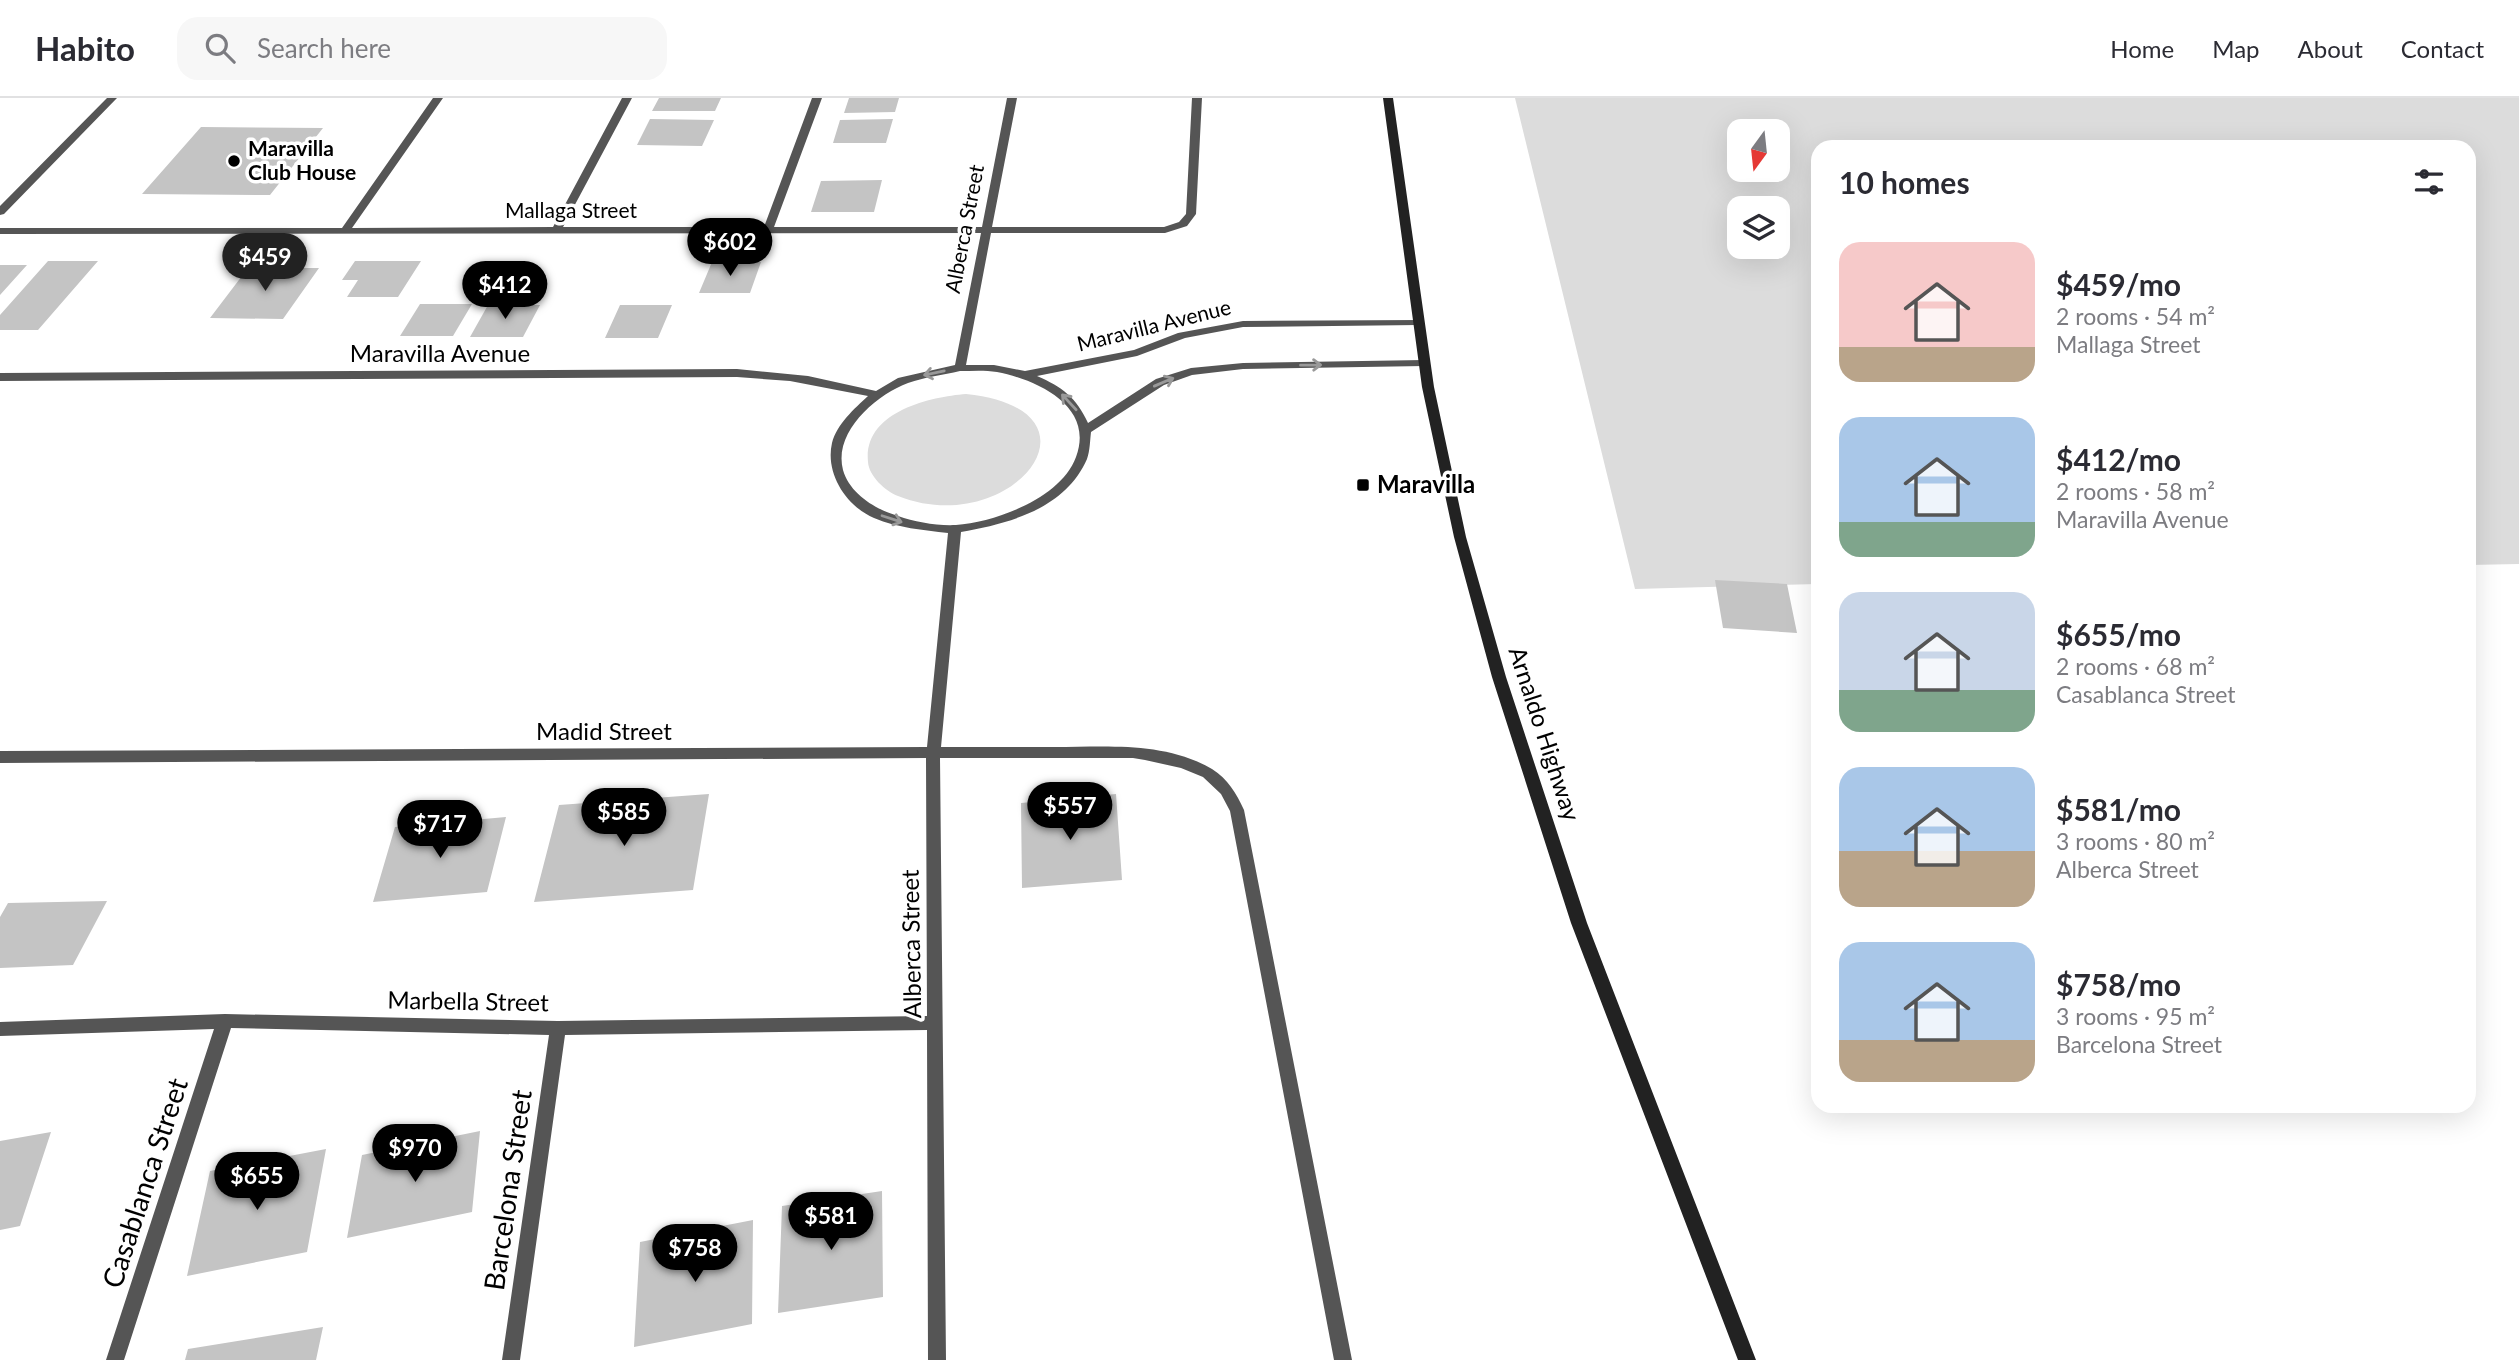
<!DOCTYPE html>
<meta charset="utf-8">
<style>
body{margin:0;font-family:Lato,sans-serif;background:#f7f7f7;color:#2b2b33;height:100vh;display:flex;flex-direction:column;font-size:26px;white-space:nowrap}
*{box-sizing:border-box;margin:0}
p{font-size:23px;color:#7c7c81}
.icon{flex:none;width:38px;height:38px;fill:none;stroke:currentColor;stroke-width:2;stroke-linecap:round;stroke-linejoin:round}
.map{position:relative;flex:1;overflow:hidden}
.sheet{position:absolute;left:1811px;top:42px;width:665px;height:973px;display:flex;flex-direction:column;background:#fff;border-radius:21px;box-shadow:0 7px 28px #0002}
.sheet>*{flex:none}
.needle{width:46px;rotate:195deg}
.fabs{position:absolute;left:1727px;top:21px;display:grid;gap:14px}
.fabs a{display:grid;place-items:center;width:63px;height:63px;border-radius:14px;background:#fff;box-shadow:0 7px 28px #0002;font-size:35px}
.price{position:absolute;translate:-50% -60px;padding:0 16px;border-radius:24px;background:#000;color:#fff;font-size:23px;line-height:46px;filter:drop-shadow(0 2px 4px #0008)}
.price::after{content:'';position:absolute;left:50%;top:42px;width:21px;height:16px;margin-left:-10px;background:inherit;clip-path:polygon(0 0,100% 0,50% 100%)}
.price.current{background:#222;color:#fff}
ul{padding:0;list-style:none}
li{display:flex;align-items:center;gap:21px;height:175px;padding:0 28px}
li span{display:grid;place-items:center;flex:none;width:196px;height:140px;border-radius:21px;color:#555}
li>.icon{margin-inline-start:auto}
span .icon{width:84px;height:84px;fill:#fffc;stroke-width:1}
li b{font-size:30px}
h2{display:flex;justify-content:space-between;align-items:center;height:84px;padding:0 28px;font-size:30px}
header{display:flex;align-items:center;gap:42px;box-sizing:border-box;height:98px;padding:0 35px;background:#fff;border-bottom:2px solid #e1e1e2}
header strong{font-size:33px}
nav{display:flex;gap:38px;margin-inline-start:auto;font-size:24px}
.search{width:490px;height:63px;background:#f7f7f7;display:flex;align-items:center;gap:18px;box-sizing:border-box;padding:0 24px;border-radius:21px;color:#7c7c81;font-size:26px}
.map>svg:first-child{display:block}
.green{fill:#dcdcdc;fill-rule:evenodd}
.building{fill:#c4c4c4}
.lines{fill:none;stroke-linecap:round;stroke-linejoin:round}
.minor{fill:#555;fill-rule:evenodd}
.secondary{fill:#222;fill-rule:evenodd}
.oneway{stroke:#999}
.poi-dot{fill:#000;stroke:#fff;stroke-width:2.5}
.labels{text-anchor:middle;stroke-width:7;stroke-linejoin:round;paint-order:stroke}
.far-poi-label{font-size:21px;font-weight:bold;fill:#000;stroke:#fff;text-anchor:start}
.far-street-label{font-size:21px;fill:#000;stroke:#fff}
.street-label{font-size:24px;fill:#000;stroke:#fff}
.poi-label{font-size:24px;font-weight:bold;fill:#000;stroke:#fff;text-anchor:start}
.near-street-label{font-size:28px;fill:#000;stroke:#fff}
</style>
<header>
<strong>Habito</strong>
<div class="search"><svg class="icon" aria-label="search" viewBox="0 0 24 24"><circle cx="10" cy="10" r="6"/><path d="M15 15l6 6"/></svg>Search here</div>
<nav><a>Home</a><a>Map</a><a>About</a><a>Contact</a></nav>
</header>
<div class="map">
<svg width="2519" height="1262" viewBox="0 0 2519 1262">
<rect width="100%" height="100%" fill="#fff"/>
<!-- green -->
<path class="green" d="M1515,0h1004v466l-50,1v-418h-651v437l-183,5zM1740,33h38v39h-38zM1740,110h38v39h-38z
M966,296c150,16 45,147 -68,102 -13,-5 -29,-20 -30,-34 -5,-50 61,-65 98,-68z"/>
<!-- building -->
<path class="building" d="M659,0h62l-6,13h-63z
M849,0h50l-4,14 -51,1z
M650,21l64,1 -12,26 -65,-1z
M893,21l-7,24h-53l7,-23z
M201,29l122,1 -53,67 -128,-1z
M882,82l-8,32h-63l10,-31z
M48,163h50l-60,69h-38v-15z
M355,163h66l-23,36h-51l11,-17h-16z
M712,164h49l-11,31h-51z
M0,167h27l-27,30z
M248,170h71l-36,51 -73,-1z
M420,206h52l-19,32h-53z
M488,207h52l-17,32h-53z
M620,207h52l-14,33h-53z
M1715,482l72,4 10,49 -74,-5z
M709,696l-16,96 -159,12 25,-97z
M1116,696l6,86 -100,8 -1,-85z
M506,719l-19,75 -114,10 22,-75z
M107,803l-34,64 -73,3v-51l8,-14z
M480,1033l-8,81 -125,26 15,-83z
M51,1034l-31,94 -20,4v-89z
M326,1051l-19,103 -120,24 23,-105z
M882,1093l1,106 -105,16 4,-107z
M753,1122l-1,104 -118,23 6,-105z
M323,1229l-7,33h-131l3,-11z"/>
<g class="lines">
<!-- minor -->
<path class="minor" d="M107,0h10l-113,116 -4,1v-9z
M433,0h10l-91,130 201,-1 69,-129h10l-69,129h201l48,-129h10l-48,129h208l25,-129h10l-25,129h172l15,-5 7,-8 6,-116h10l-6,116 -9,12 -22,7h-174l-25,132h28l31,6 109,-21 44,-17 65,-12 179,-1v4l-4,1 -175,2 -58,11 -48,18 -100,20c25,11 39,21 51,47l68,-44 35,-11 52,-5 181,-3 6,3 -6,3 -181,3 -51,6 -28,10 -73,47c-1,8 -1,19 -4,27 -22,50 -77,64 -126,73l-20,215c37,0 75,0 113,0 52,0 110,-6 158,22 16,10 24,24 32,41l108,550h-18l-104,-549 -9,-17 -18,-17 -22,-9 -36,-8 -12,-2h-193l6,602h-18l-1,-330 -362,5 -45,325h-18l47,-325 -318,-7 -107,332h-18l108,-331 -214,7v-14l225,-8 333,7 369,-5 -1,-258 -926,5v-12l927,-4 21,-214c-25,-3 -50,-5 -74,-15 -28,-12 -49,-45 -42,-75 5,-19 22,-34 36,-47l-78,-15 -53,-4 -737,4v-8l737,-4 71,7 68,15 22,-13 57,-13 26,-132 -981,1v-6h342zM960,273c12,0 25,-1 37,1 40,8 98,34 79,85 -15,41 -80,65 -120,68 -19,1 -41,-3 -58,-9 -23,-7 -48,-22 -55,-46 -10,-38 33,-75 65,-87 17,-6 35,-8 52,-12z"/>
<!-- secondary -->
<path class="secondary" d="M1383,0h10l41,289 32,150 40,140 81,246 169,437h-18l-167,-437 -79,-246 -38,-140 -32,-150z"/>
</g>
<!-- one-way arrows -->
<defs><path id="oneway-shaft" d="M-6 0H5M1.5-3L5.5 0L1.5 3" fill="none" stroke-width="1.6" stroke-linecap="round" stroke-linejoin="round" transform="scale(1.75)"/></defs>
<g class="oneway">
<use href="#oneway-shaft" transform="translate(1311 267) rotate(-1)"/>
<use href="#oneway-shaft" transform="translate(934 275) rotate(168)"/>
<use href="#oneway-shaft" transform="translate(1164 284) rotate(-23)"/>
<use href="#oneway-shaft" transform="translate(1069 304) rotate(-133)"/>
<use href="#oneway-shaft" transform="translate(892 421) rotate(18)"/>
</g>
<!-- markers -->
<g class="poi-dot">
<circle cx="234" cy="63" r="7"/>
<rect x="1356" y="380" width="14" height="14" rx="3.5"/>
</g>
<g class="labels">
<!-- far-poi labels -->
<g class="far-poi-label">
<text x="248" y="58">Maravilla<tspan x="248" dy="24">Club House</tspan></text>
</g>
<!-- far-street labels -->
<g class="far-street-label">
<text x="571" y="120">Mallaga Street</text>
<text transform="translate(965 131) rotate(-79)" y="7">Alberca Street</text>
<text transform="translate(1154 228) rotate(-14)" y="7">Maravilla Avenue</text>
</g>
<!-- street labels -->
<g class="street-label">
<text x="440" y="264">Maravilla Avenue</text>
<text x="604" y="642">Madid Street</text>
<text transform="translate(1544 636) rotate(72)" y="8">Arnaldo Highway</text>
<text transform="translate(912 846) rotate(-91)" y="8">Alberca Street</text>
<text transform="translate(468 904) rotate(1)" y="8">Marbella Street</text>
</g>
<!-- poi labels -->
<g class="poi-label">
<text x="1377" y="395">Maravilla</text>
</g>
<!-- near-street labels -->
<g class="near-street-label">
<text transform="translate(145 1085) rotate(-72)" y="10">Casablanca Street</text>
<text transform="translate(508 1092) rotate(-82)" y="10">Barcelona Street</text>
</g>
</g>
</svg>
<div class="fabs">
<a><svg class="needle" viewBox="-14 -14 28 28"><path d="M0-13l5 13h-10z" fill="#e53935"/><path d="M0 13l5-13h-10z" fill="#7c7c81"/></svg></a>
<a><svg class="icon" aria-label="layers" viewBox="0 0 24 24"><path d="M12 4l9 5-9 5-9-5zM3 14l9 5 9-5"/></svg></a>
</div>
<b class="price" style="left:730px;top:180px">$602</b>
<b class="price current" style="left:265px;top:195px">$459</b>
<b class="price" style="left:505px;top:223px">$412</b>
<b class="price" style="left:1070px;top:744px">$557</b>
<b class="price" style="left:624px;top:750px">$585</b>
<b class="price" style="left:440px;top:762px">$717</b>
<b class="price" style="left:415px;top:1086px">$970</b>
<b class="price" style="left:257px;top:1114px">$655</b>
<b class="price" style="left:831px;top:1154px">$581</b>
<b class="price" style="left:695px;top:1186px">$758</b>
<section class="sheet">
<h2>10 homes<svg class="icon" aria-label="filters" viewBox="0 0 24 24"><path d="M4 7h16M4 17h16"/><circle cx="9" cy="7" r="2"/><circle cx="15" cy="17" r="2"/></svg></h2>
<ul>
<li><span style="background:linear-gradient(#f6c9c9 75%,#b9a48a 0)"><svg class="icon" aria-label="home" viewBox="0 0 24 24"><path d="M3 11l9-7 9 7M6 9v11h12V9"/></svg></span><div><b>$459/mo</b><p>2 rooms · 54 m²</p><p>Mallaga Street</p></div></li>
<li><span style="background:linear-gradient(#a9c7e8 75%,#7fa58c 0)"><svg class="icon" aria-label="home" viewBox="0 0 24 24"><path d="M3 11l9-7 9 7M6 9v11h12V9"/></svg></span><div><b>$412/mo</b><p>2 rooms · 58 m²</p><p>Maravilla Avenue</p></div></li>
<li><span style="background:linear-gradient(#c9d6e8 70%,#7fa58c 0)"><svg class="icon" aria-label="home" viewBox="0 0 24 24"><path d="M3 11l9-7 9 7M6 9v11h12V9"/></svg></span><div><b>$655/mo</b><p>2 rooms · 68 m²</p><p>Casablanca Street</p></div></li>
<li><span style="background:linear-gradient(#a9c7e8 60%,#b9a48a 0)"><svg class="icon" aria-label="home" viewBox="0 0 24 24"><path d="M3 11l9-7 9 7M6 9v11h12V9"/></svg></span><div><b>$581/mo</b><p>3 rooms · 80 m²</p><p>Alberca Street</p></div></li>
<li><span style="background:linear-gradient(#a9c7e8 70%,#b9a48a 0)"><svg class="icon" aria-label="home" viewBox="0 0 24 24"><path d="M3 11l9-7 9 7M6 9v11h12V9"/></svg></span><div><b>$758/mo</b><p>3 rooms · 95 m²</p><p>Barcelona Street</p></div></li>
</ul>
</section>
</div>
